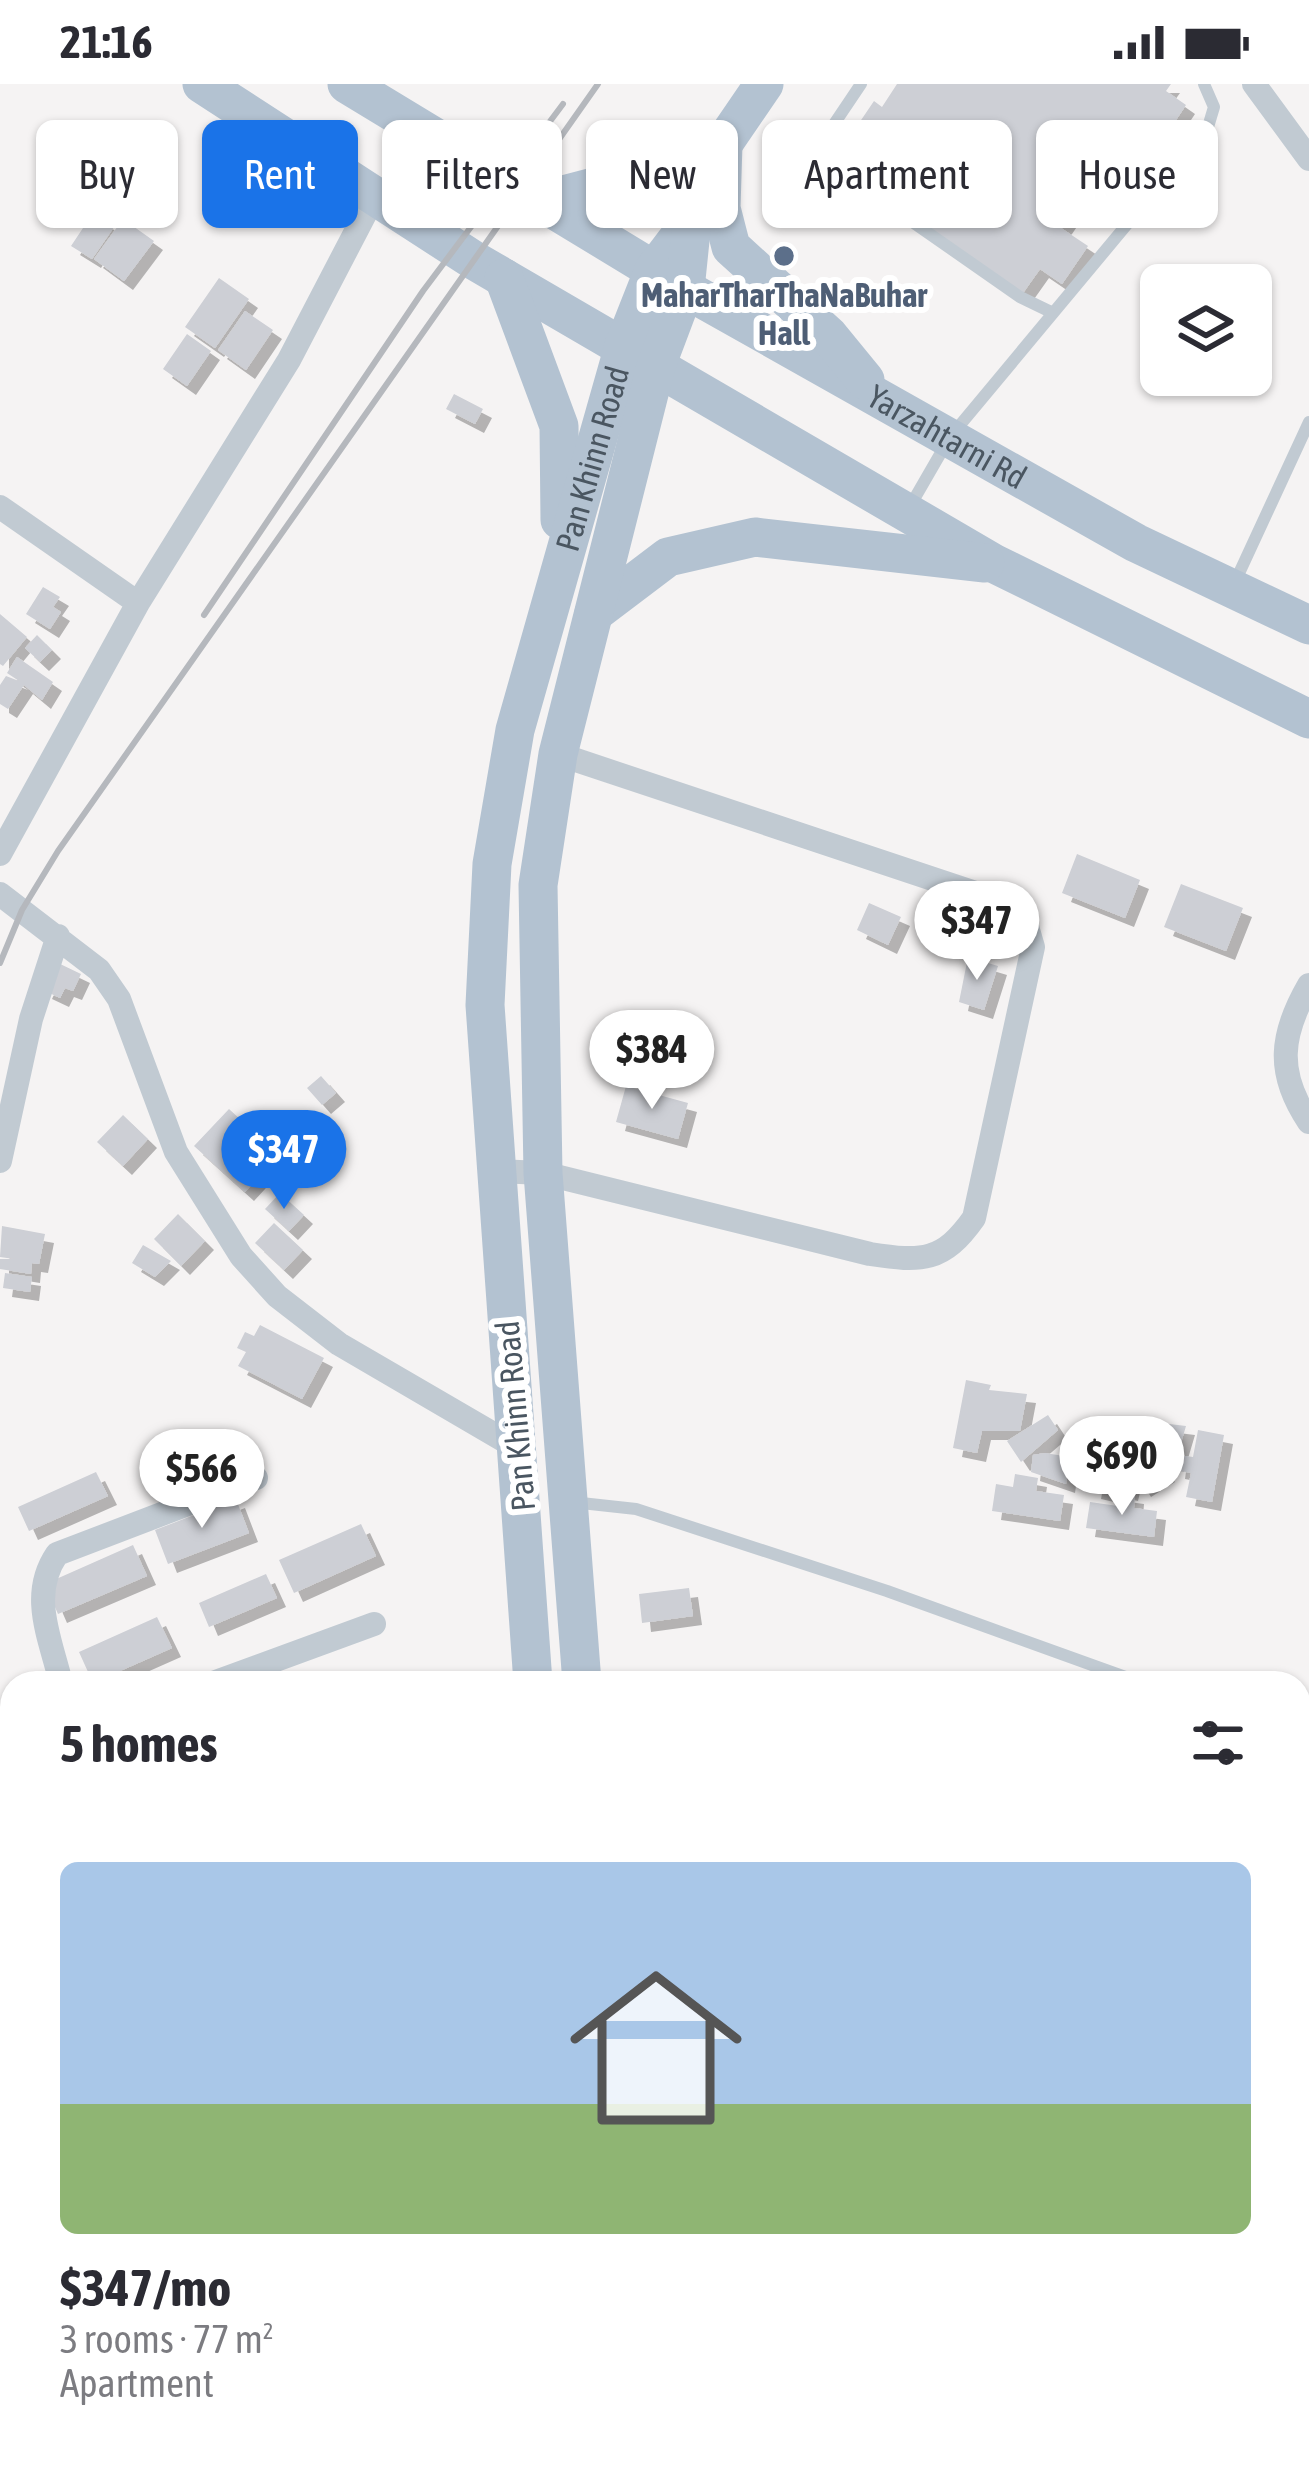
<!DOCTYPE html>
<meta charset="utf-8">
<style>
body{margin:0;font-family:"Asap Condensed",sans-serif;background:#f7f7f7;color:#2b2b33;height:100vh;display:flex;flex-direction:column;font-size:45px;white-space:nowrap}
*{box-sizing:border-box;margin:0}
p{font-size:39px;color:#7c7c81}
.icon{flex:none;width:66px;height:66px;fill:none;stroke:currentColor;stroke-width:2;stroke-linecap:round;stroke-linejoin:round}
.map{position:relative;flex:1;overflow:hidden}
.panel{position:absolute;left:0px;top:1587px;width:1311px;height:804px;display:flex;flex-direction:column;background:#fff;border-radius:36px 36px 0 0;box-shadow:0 3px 9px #0004}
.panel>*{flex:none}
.top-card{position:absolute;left:36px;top:36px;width:1239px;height:108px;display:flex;gap:24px}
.buttons{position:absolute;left:1140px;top:180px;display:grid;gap:24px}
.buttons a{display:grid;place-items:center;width:132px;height:132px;border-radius:18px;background:#fff;box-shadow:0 3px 9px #0004;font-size:60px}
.price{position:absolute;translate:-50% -102px;padding:0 27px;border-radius:42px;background:#fff;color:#222;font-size:39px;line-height:78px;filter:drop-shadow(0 3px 6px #0008)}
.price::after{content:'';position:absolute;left:50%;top:72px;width:36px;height:27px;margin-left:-18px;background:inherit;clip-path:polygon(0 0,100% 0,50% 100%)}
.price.on{background:#1a73e8;color:#fff}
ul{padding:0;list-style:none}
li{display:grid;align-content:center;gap:24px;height:636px;padding:0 60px}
li span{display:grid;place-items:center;height:372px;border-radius:18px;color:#555}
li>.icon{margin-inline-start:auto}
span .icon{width:216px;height:216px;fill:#fffc;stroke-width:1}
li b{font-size:51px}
h2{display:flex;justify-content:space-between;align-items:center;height:144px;padding:0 60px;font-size:51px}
.tag{padding:0 42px;border-radius:18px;background:#fff;box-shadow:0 3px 9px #0004;font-size:42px;line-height:108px}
.tag.on{background:#1a73e8;color:#fff}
.status{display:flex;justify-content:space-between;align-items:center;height:84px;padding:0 60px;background:#fff;direction:ltr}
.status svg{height:33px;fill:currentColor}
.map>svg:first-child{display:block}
.building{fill:#cdcfd5;filter:url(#shadow)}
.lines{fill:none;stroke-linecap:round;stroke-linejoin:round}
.lane{stroke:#c1cad2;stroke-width:12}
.street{stroke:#c1cad2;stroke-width:24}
.primary{stroke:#b3c2d1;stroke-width:39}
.rail{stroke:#b5b8bd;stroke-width:6}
.service-dot{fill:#5c6f8a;stroke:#fff;stroke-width:4.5}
.labels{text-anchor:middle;stroke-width:12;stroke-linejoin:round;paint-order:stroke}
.service-label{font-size:33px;font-weight:bold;fill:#4e5e75;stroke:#fff}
.street-label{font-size:33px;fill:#4a5661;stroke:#fff}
</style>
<div class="status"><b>21:16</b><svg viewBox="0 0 49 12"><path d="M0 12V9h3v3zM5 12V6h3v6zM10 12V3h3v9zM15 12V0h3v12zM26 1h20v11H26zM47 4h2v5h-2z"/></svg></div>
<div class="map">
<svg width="1309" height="2391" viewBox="0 0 1309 2391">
<defs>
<filter id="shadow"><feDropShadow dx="9" dy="9" stdDeviation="0" flood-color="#0004"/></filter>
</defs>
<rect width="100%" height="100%" fill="#f5f3f3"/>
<!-- building -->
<path class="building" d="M897,0h274l-5,7 20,14 -28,42 -28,-18 -13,19 -38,-26 -15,22 37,25 -40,59 27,18 -26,38 -22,-15 -17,24 -183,-124 21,-32 -8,-5 21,-31 8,6z
M93,129l21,14 -22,32 -21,-13z
M123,135l31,22 -30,40 -30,-22z
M219,194l30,21 -34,49 -30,-21z
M245,227l28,19 -27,40 -28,-20z
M187,250l24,17 -24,35 -24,-17z
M454,310l29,15 -8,15 -29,-15z
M43,503l17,10 -7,10 8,5 -11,17 -24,-15z
M0,530l27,23 -24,29 -3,-2z
M37,551l15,15 -12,12 -15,-14z
M17,573l36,25 -11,18 -18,-15 -16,24 -8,-5v-19l6,-9 13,5 -12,-8z
M1077,770l63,26 -15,38 -63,-25z
M1181,800l62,24 -17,43 -62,-24z
M869,819l32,14 -13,28 -31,-15z
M968,873l30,9 -14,44 -25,-8z
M56,878l25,12 -8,17 -8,-3 -5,10 -17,-8z
M321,992l15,17 -14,12 -15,-17z
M626,1002l62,17 -10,36 -62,-17z
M229,1025l50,46 -34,37 -51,-46z
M123,1031l25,24 -25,27 -26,-24z
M280,1109l24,22 -15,16 -24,-22z
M178,1130l27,27 -24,25 -27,-27z
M274,1139l29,27 -19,20 -29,-27z
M2,1142l43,8 -6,30 -7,-1 -1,11 -31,-5v-10h14l-14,-2z
M143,1161l28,16 -16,16 -23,-14z
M5,1189l27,4 -2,15 -27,-4z
M260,1241l64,33 -22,41 -64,-33 8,-14 -9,-4 8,-16 9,4z
M966,1296l25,5 -2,5 38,4 -7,37h-38l-5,22 -24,-5z
M1048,1331l10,15 -37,32 -14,-21z
M1161,1339l25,3 -11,37 -17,-3z
M1198,1346l26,5 -12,67 -26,-5 5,-24 -15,-3 2,-15 15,2z
M1137,1352l29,37 -24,15 -10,-16 6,-4 -15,-24z
M1045,1369l25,4 -4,27 -35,-12 2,-17z
M1097,1379l36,12 -4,17 -9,-2 1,-10 -3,16 -26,-6z
M96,1388l12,24 -79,35 -11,-24z
M1015,1390l23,4 -2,13 28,4 -4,26 -68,-10 4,-27 17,3z
M1120,1409l15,2 -1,13 23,3 -3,26 -68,-9 4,-26 28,4z
M236,1415l13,34 -81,31 -13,-34z
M361,1440l15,32 -82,37 -15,-33z
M133,1461l14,31 -89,38 -13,-30z
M266,1490l11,24 -68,29 -10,-24z
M689,1504l4,28 -51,7 -3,-29z
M157,1533l15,31 -79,35 -14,-31z
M0,1869l12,25v86l-6,3 -6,-12z
M1299,1989l10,3v107l-9,28z
M10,2138l2,30 -12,5v-30z
M12,2190v41l-12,5v-41z
M12,2296v34l-12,5v-34z
M597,2379h34l-3,12h-34z"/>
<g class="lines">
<!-- lane -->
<path class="lane" d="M861,0l-37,55 1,22 195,136 31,15
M909,424l41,-71 258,-310 6,-20 -10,-23
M1235,498l74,-160
M572,1418l64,7 251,82 255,92
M1299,1656l10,4
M1299,1892l10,-30
M1037,2379l51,5 10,-5"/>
<!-- street -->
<path class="street" d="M1254,0l55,75
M0,423l138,96
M0,770l138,-251 151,-243 87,-167
M0,810l99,76 20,29 57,153 65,104 36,40 62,48 180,105
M1309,901c-29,50 -33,88 0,137
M0,1077l31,-142 27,-83
M494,1087l49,2 327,81c52,8 73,8 104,-36l59,-271 -7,-24 -24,-21 -444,-148
M61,1599c-11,-46 -32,-88 -4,-129l199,-76
M213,1599l161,-59
M0,1696l12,-5
M0,2117l12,-3
M826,2379l14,12
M165,2391l28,-12"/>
<!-- primary -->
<g class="primary">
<path d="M202,0l273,177 520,303 314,155"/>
<path id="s1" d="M347,0l338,205 451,254 173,82"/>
<path d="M540,117l141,-37 42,-20 -2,64 10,39 98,89 36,44"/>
<path d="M504,194l55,148 1,94"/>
<path d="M594,529l74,-56 87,-20 230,26"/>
<path id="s2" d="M533,1599l-48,-678 7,-141 23,-134 109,-384 30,-76 38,-50 31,-76 41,-60"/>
<path d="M582,1599l-39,-510 -5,-288 20,-131 98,-388 29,-77 7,-68"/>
<path d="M437,2391l3,-12"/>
<path d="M477,2391l3,-12"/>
</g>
<!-- rail -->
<path class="rail" d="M204,531l219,-324 140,-187
M0,879l22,-53 36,-59 540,-767"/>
</g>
<!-- markers -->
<circle class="service-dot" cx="784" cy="172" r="12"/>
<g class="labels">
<!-- service labels -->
<g class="service-label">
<text x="784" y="223">MaharTharThaNaBuhar<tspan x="784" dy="38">Hall</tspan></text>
</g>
<!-- street labels -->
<g class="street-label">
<text dy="12" stroke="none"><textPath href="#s1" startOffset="696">Yarzahtarni Rd</textPath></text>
<text dy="12" stroke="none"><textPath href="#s2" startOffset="1239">Pan Khinn Road</textPath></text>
<text transform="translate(515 1332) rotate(-95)" y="12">Pan Khinn Road</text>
</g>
</g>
</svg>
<div class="buttons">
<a><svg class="icon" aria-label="layers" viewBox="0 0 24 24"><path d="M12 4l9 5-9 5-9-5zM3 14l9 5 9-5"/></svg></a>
</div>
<b class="price" style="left:977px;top:899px">$347</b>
<b class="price" style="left:652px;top:1028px">$384</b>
<b class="price on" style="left:284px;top:1128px">$347</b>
<b class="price" style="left:1122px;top:1434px">$690</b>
<b class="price" style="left:202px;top:1447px">$566</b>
<div class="top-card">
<a class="tag">Buy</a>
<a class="tag on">Rent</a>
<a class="tag">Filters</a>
<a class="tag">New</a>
<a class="tag">Apartment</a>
<a class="tag">House</a>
</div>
<section class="panel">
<h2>5 homes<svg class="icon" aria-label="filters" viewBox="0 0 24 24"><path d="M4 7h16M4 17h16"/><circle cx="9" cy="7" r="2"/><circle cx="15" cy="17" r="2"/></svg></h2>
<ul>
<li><span style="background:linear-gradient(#a9c7e8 65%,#8fb573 0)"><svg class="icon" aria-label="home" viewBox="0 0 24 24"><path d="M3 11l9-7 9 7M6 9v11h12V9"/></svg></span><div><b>$347/mo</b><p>3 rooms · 77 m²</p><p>Apartment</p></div></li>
</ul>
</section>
</div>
